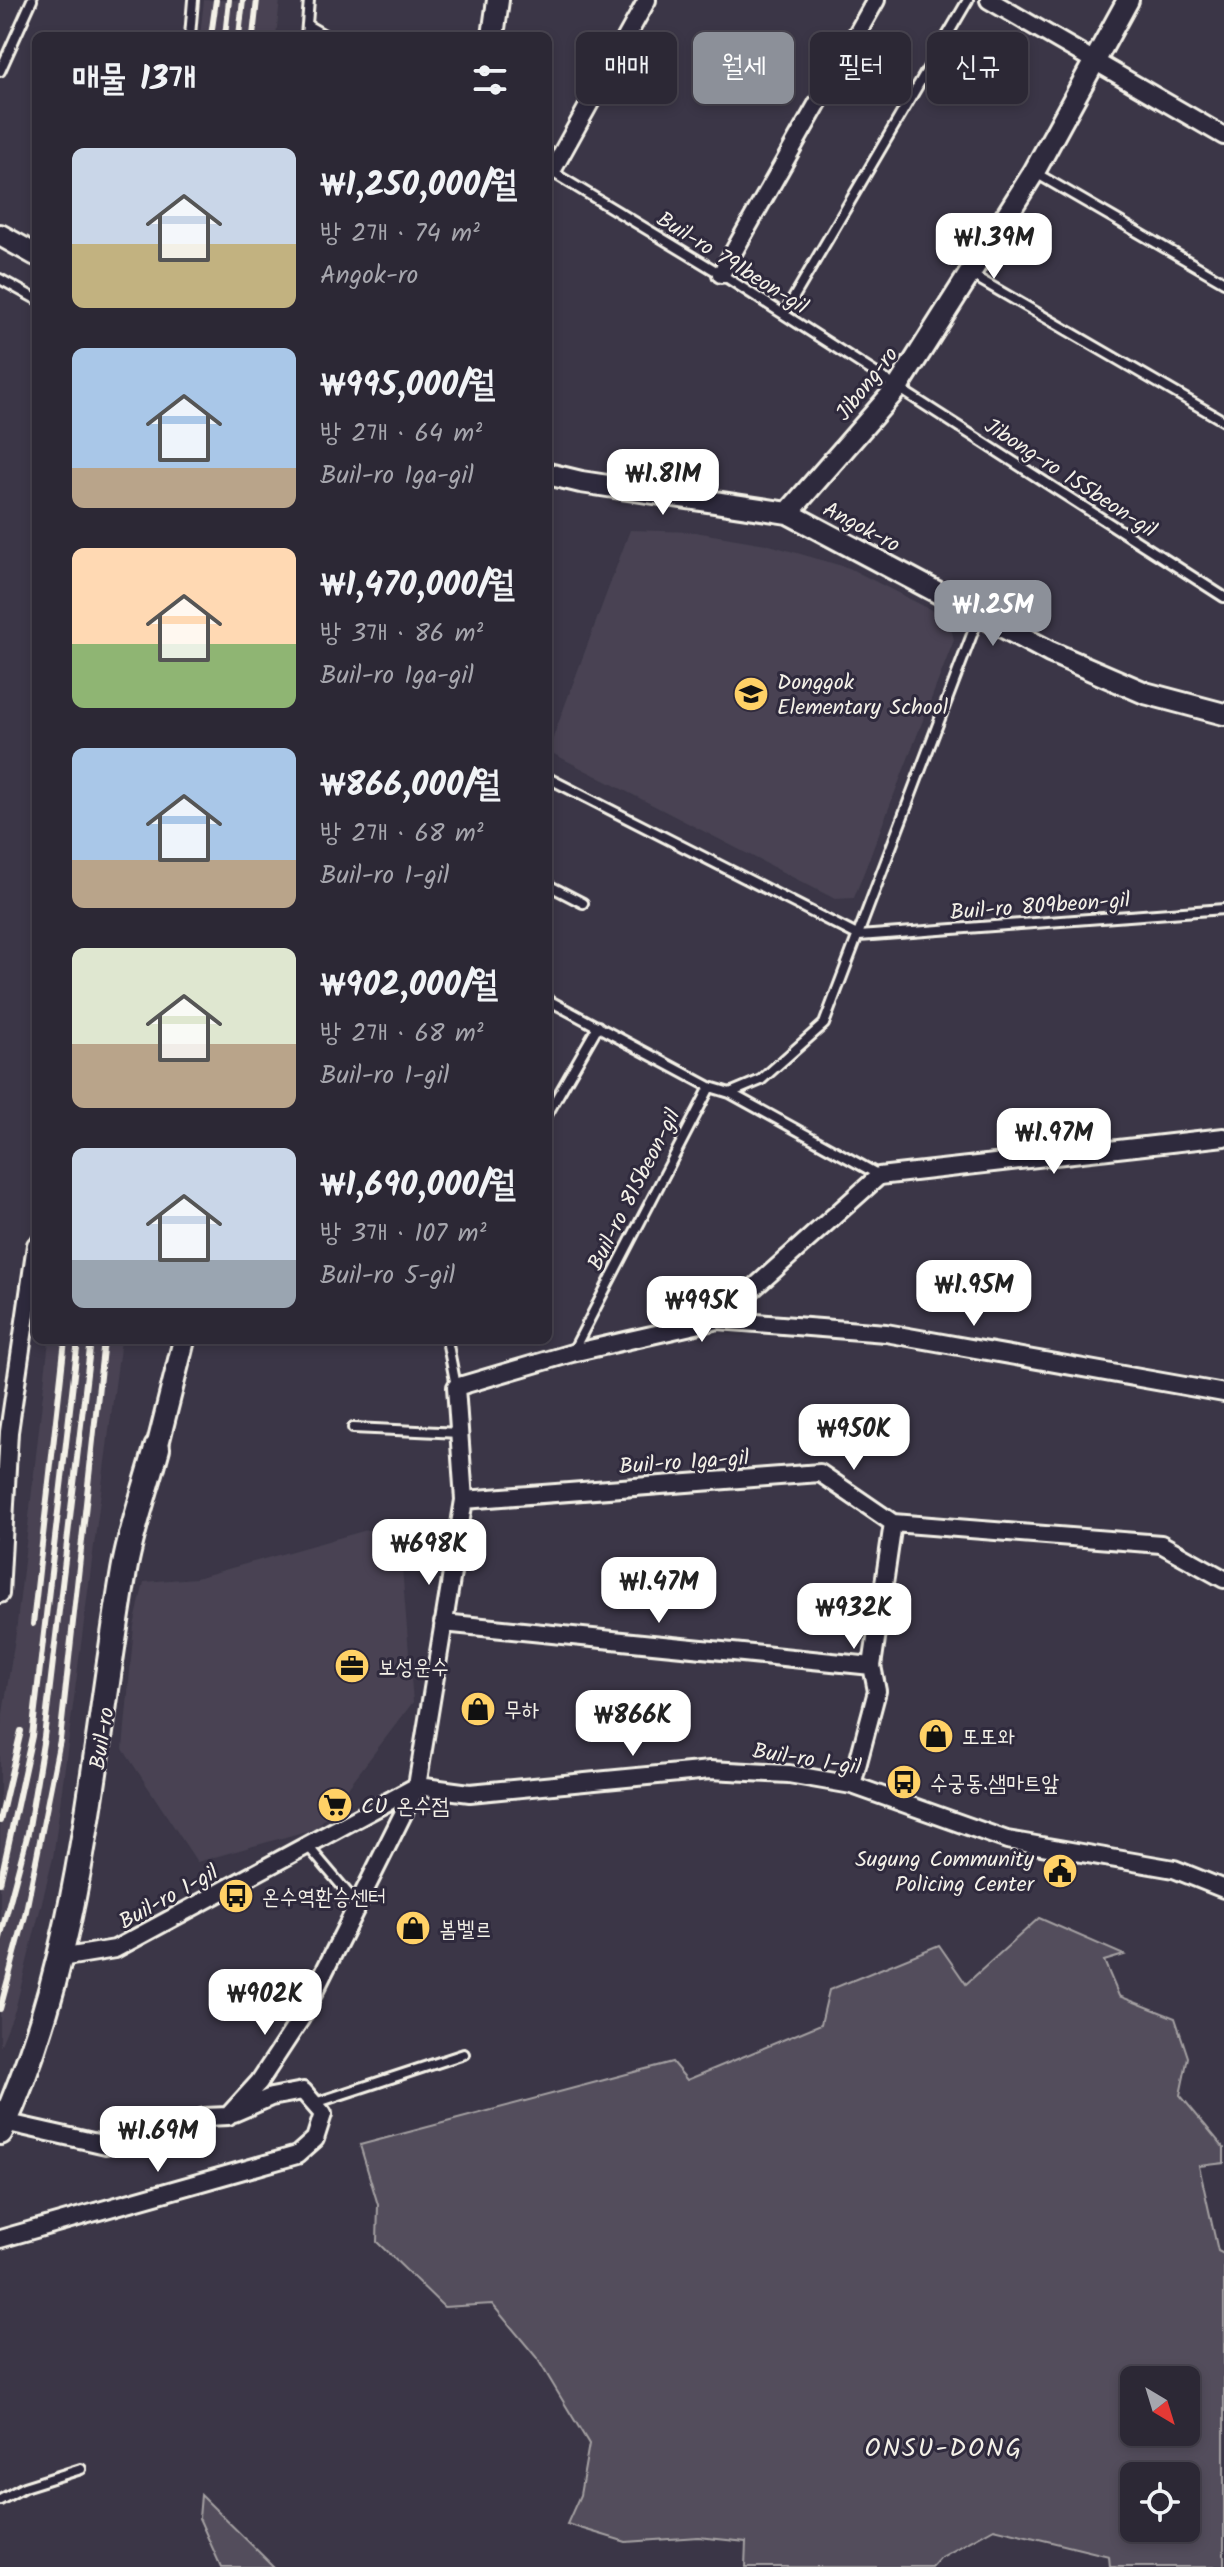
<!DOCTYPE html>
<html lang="ko">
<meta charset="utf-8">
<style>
body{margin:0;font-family:Kalam,"Poor Story",sans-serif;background:#383441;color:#f1f3f6;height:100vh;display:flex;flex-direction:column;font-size:30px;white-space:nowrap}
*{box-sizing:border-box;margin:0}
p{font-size:26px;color:#a6a6ad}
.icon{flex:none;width:44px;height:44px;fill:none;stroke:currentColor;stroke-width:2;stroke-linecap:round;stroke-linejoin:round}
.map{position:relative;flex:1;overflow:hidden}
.drawer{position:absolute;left:32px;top:32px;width:520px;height:1312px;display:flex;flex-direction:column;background:#2c2835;border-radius:12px;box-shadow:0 4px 12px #0003,0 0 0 2px #484450}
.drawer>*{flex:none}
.banner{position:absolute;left:576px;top:32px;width:528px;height:72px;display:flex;gap:16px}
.needle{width:52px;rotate:142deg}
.buttons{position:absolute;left:1120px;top:2366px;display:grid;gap:16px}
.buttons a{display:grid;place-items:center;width:80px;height:80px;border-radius:12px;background:#2c2835;box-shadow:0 4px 12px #0003,0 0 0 2px #484450;font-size:40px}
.price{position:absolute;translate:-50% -68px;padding:0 18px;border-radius:16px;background:#fff;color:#222;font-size:26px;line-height:52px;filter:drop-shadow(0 2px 4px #0008)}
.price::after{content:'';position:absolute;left:50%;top:48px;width:24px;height:18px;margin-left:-12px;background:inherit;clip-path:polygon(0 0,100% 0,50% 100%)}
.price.current{background:#8c9099;color:#fff}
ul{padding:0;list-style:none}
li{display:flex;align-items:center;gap:24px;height:200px;padding:0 40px}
li span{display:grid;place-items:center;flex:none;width:224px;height:160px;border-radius:12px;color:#555}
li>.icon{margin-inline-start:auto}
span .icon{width:96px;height:96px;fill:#fffc;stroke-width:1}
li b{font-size:34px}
h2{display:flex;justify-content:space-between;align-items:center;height:96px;padding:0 40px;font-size:34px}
.chip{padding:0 28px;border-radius:12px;background:#2c2835;box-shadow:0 4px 12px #0003,0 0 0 2px #484450;font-size:28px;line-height:72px}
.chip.current{background:#8c9099;color:#fff}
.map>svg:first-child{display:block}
.built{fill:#484352}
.green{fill:#534e5c;stroke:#a4a0a2;stroke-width:2;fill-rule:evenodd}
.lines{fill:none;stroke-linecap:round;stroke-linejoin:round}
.service-casing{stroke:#f4f1e8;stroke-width:14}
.minor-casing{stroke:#f4f1e8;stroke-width:22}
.tertiary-casing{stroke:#f4f1e8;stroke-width:26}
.secondary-casing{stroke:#f4f1e8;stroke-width:30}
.service{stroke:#2f2a3d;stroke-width:8}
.minor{stroke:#2f2a3d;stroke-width:16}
.tertiary{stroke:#2f2a3d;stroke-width:20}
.secondary{stroke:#2f2a3d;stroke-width:24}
.rail{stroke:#f4f1e8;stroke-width:6}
.labels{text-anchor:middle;stroke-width:6;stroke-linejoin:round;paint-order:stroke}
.street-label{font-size:22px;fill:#f4f1e8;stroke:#2f2a3d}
.poi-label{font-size:22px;fill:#f4f1e8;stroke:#2f2a3d;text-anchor:start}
.quarter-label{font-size:26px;letter-spacing:2px;fill:#f4f1e8;stroke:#2f2a3d}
</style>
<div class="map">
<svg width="1224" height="2567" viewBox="0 0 1224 2567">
<rect width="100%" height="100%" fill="#3b3647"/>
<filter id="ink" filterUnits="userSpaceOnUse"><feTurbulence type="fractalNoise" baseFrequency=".0125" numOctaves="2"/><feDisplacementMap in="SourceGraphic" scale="16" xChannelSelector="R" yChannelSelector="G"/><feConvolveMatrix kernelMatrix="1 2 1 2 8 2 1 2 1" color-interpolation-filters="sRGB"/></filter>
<g filter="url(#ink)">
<!-- built -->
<path class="built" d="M204,0h76l-4,36h-76z
M630,530l65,2 71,12 83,24 100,51 5,21 -100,258 -19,1 -287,-148z
M49,1340h72l-68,518 -38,152 -15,37v-315l16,-100z
M381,1526l18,5 14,171 -96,126 -120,34 -74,-113 11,-123 10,-44 52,-4z"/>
<!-- green -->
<path class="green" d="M1039,1918l85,37 -20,6 15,35 56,22 13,39 -8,38 44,53v15l-25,3 19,85 6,3v313h-114l-1,-11 -115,-28 -54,30 -8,9h-187l1,-25 -48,-5 -72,5 -59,-18 13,-29 9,-51 -52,-86 -45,-54 -48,3 -67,-65 1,-37 -18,-60 312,-83 15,18 134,-56 8,-34 110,-45 27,39zM1134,2380h52v52h-52zM1134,2476h52v52h-52z
M201,2495l73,72h-53l-22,-49z"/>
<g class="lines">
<defs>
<path id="service" d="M307,25l19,11
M190,36l3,-36
M306,36l3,-36
M0,71l32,-71
M552,172l169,102 503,323
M1034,172l190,110
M972,275l252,146
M0,279l36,20
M784,314l184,-314
M548,778l311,158 365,-27
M548,885l35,18
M548,1000l162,87 20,6 149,82
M730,1093l31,-13 63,-56 155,-408
M548,1113l50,-87
M447,1340l9,46
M572,1353l138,-266
M353,1428l107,5
M307,1845l51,60
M315,2103l149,-49
M0,2500l24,-13 57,-18"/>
<path id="minor" d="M989,0l235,136
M552,171l95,-171
M721,274l155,-274
M718,1320l168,13 338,60
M464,1500l356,-27 73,50 268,21 63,35
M0,1594l9,-162 27,-187
M443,1623l429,43
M852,1785l25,-94 -5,-25 21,-143
M60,1958l55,-9 302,-163 53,7 240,-23 79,4 63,11 155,55 167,29 50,20
M4,2122l102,23 99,-28 23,-1 31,-34 42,-64 116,-232 47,-286 -8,-113 116,-34 146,-33 161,-144 345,-39
M0,2239l297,-84 18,-16 8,-25 -20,-23 -32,6 -37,16"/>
<path id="tertiary" d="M493,36l5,-36
M0,235l36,20
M548,474l33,8 207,31 262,139 95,41 79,21
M788,513l110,-126 136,-215 94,-172
M157,1448l27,-108"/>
<path id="secondary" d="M0,2132c82,-176 92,-373 124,-561 7,-41 22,-82 33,-123"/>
</defs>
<!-- service casing -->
<use href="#service" class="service-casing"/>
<!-- minor casing -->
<use href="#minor" class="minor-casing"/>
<!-- tertiary casing -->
<use href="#tertiary" class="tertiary-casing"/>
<!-- secondary casing -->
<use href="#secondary" class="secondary-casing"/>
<!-- service -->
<use href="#service" class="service"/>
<!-- minor -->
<use href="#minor" class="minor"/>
<!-- tertiary -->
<use href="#tertiary" class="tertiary"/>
<!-- secondary -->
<use href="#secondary" class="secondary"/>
<!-- rail -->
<path class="rail" d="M211,36l5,-36
M225,36l4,-36
M239,36l4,-36
M253,36l4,-36
M33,1624l32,-284
M0,1821l21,-90
M0,1883l32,-147 46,-396
M0,1938l28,-105 16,-96 47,-397
M0,2009l25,-93 35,-176 44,-400"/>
</g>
</g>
<!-- icons -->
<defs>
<symbol id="school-disc" viewBox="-11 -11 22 22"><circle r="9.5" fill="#ffd166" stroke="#2f2a3d"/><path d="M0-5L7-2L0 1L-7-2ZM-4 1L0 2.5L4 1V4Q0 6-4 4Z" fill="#111"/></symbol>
<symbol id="office-disc" viewBox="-11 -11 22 22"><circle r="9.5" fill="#ffd166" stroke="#2f2a3d"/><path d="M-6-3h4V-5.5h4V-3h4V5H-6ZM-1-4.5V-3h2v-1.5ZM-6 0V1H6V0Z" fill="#111"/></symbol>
<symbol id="shop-disc" viewBox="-11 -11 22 22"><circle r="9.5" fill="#ffd166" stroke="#2f2a3d"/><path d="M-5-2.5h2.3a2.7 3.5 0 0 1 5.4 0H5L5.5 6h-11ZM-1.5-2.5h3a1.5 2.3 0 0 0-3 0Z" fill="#111"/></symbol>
<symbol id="bus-disc" viewBox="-11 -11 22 22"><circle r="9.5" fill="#ffd166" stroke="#2f2a3d"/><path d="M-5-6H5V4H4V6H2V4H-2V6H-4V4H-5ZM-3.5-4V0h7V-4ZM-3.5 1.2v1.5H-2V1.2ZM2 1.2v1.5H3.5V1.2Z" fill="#111"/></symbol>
<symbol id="supermarket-disc" viewBox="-11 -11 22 22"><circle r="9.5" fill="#ffd166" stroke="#2f2a3d"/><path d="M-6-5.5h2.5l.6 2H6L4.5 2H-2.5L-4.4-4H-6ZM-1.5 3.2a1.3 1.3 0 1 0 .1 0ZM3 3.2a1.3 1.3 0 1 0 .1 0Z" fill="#111"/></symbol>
<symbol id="civic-disc" viewBox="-11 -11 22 22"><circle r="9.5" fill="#ffd166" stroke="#2f2a3d"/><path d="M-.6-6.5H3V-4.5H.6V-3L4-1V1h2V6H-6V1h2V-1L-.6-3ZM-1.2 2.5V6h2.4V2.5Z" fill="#111"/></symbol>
</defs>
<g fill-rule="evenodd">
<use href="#school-disc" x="731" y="674" width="40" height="40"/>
<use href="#office-disc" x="332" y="1646" width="40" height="40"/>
<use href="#shop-disc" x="458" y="1689" width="40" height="40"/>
<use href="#shop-disc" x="916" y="1716" width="40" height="40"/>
<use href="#bus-disc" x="884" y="1762" width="40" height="40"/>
<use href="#supermarket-disc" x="315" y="1785" width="40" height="40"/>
<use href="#civic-disc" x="1040" y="1851" width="40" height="40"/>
<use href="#bus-disc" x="216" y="1876" width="40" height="40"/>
<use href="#shop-disc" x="393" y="1908" width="40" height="40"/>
</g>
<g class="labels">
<!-- street labels -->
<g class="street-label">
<text transform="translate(733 262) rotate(32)" y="8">Buil-ro 791beon-gil</text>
<text transform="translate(866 383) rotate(-52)" y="8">Jibong-ro</text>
<text transform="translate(1071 477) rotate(33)" y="8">Jibong-ro 155beon-gil</text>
<text transform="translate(862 526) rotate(28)" y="8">Angok-ro</text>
<text transform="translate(1040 905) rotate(-4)" y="8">Buil-ro 809beon-gil</text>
<text transform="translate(633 1189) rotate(-63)" y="8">Buil-ro 815beon-gil</text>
<text transform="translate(684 1461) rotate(-4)" y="8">Buil-ro 1ga-gil</text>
<text transform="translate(101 1738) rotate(-81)" y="8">Buil-ro</text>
<text transform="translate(807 1758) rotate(9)" y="8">Buil-ro 1-gil</text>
<text transform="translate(168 1896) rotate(-29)" y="8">Buil-ro 1-gil</text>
</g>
<!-- poi labels -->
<g class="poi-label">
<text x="777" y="689">Donggok<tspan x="777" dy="25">Elementary School</tspan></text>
<text x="378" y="1674">보성운수</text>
<text x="504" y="1717">무하</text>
<text x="962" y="1744">또또와</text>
<text x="930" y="1790">수궁동.샘마트앞</text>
<text x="361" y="1813">CU 온수점</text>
<text x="1034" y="1866" text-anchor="end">Sugung Community<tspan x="1034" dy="25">Policing Center</tspan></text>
<text x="262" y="1904">온수역환승센터</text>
<text x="439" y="1936">봄벨르</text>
</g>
<!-- quarter labels -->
<g class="quarter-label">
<text x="944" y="2456">ONSU-DONG</text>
</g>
</g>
</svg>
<div class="buttons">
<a><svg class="needle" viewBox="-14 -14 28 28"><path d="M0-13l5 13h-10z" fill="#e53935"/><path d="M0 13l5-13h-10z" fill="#a6a6ad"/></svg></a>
<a><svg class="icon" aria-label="locate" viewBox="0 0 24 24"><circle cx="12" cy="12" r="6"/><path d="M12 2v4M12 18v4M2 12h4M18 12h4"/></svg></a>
</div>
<b class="price" style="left:994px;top:281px">₩1.39M</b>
<b class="price" style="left:663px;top:517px">₩1.81M</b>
<b class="price current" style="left:993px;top:648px">₩1.25M</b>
<b class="price" style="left:1054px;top:1176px">₩1.97M</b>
<b class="price" style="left:974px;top:1328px">₩1.95M</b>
<b class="price" style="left:702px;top:1344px">₩995K</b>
<b class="price" style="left:854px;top:1472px">₩950K</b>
<b class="price" style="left:429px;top:1587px">₩698K</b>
<b class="price" style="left:659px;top:1625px">₩1.47M</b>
<b class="price" style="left:854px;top:1651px">₩932K</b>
<b class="price" style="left:633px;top:1758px">₩866K</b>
<b class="price" style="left:265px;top:2037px">₩902K</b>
<b class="price" style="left:158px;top:2174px">₩1.69M</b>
<div class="banner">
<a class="chip">매매</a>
<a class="chip current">월세</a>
<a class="chip">필터</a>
<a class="chip">신규</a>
</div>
<section class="drawer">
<h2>매물 13개<svg class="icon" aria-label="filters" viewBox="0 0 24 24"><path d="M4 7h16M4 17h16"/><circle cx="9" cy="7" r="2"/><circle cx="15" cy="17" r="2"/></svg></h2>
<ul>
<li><span style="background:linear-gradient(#c9d6e8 60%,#c2b280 0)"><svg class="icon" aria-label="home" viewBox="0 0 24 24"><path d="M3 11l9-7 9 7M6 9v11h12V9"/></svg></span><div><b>₩1,250,000/월</b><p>방 2개 · 74 m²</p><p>Angok-ro</p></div></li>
<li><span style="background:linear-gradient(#a9c7e8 75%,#b9a48a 0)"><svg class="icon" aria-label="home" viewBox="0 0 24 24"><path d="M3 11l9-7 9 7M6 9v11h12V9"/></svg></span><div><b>₩995,000/월</b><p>방 2개 · 64 m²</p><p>Buil-ro 1ga-gil</p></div></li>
<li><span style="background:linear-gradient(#ffd9b3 60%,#8fb573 0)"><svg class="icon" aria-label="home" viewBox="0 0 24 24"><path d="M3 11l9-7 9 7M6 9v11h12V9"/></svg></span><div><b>₩1,470,000/월</b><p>방 3개 · 86 m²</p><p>Buil-ro 1ga-gil</p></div></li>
<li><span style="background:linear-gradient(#a9c7e8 70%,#b9a48a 0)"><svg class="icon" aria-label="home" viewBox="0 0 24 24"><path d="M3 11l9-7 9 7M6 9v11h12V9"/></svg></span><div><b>₩866,000/월</b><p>방 2개 · 68 m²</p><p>Buil-ro 1-gil</p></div></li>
<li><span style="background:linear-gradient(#dfe7d0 60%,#b9a48a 0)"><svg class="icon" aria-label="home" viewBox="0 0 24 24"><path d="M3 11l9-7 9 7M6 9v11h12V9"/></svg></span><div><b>₩902,000/월</b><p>방 2개 · 68 m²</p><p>Buil-ro 1-gil</p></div></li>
<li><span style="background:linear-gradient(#c9d6e8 70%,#9aa5b1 0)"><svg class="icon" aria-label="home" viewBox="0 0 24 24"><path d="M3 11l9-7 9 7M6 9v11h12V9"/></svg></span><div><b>₩1,690,000/월</b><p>방 3개 · 107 m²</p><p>Buil-ro 5-gil</p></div></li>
</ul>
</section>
</div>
